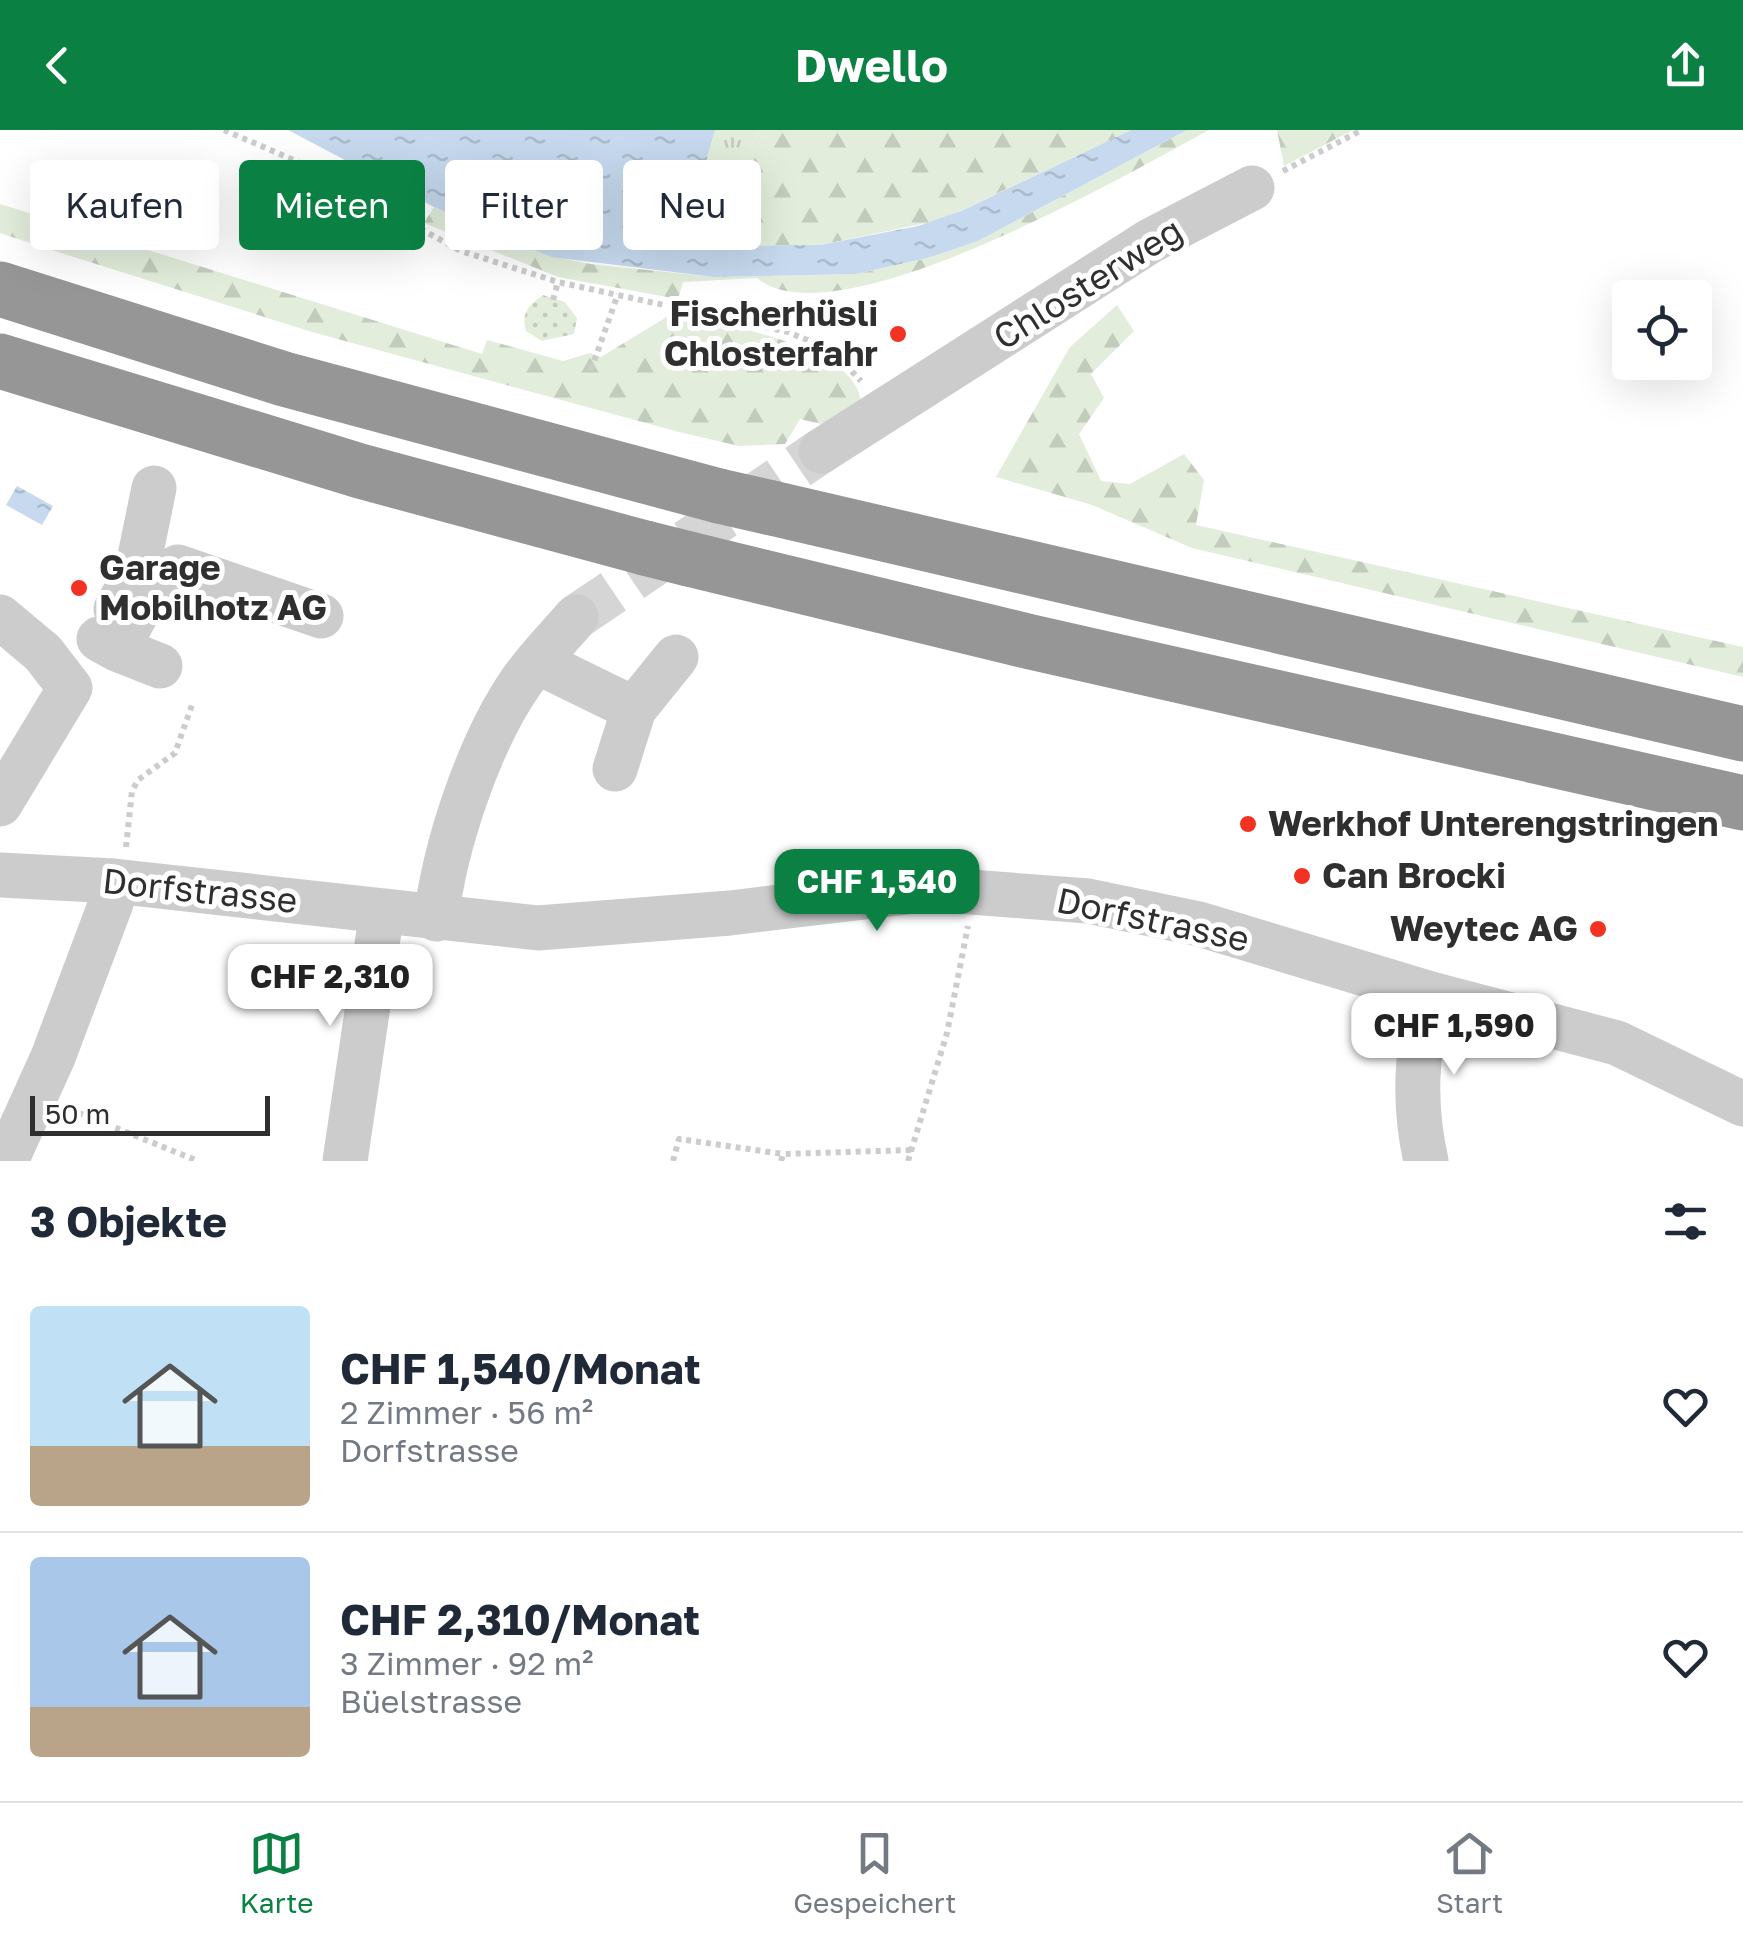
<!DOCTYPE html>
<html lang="de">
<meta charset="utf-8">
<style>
body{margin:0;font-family:"Golos Text",sans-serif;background:#f2f2f3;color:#1f2937;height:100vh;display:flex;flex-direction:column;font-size:38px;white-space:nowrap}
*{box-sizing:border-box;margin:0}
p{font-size:32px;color:#747a83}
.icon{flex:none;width:55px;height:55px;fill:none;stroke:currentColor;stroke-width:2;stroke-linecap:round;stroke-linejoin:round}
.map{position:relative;height:1031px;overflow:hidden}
.side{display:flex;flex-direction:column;background:#fff;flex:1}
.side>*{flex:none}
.guide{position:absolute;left:30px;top:30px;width:1000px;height:90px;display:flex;gap:20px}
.tools{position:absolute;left:1612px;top:150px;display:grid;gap:20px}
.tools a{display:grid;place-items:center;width:100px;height:100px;border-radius:10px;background:#fff;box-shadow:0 10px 40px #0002;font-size:50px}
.scale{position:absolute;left:30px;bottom:25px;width:240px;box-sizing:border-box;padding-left:10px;border:5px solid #2f2f2f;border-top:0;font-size:28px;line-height:35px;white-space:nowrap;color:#2f2f2f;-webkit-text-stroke:8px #fff;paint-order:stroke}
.price{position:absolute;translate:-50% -85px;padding:0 22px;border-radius:20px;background:#fff;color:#222;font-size:32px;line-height:65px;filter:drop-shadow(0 2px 5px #0008)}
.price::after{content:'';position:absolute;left:50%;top:60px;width:30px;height:22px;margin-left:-15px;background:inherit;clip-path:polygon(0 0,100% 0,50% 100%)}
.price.current{background:#0b8043;color:#fff}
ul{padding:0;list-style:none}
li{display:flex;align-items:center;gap:30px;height:250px;padding:0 30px}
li+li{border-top:2px solid #e0e1e3}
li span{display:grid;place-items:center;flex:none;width:280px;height:200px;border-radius:10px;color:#555}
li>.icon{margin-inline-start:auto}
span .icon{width:120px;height:120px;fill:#fffc;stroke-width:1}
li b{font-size:42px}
h2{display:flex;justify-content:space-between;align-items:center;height:120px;padding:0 30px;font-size:42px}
.pill{padding:0 35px;border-radius:10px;background:#fff;box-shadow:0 10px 40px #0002;font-size:35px;line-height:90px}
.pill.current{background:#0b8043;color:#fff}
header{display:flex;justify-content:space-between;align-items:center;height:130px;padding:0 30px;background:#0b8043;color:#fff;font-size:45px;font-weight:700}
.tabs{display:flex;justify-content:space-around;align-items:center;height:140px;border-top:2px solid #e0e1e3;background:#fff;font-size:28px;color:#747a83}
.tabs a{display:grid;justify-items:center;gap:5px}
.tabs .current{color:#0b8043}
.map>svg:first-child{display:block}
.grass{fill:url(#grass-tufts)}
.forest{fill:url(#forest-firs)}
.park{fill:url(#park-dots)}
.water{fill:url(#water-ripples)}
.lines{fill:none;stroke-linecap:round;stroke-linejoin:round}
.minor-tunnel{stroke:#d5d5d5;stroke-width:45;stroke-dasharray:45 22;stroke-linecap:butt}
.path{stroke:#ccc;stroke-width:6;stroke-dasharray:5 5;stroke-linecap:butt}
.minor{stroke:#ccc;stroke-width:45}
.highway{stroke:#969696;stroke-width:55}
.highway-bridge{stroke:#969696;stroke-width:55}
.poi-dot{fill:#f23324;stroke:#fff;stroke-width:4}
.labels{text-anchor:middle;stroke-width:10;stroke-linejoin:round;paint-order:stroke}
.street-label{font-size:35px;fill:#2f2f2f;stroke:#fff}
.poi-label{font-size:35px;font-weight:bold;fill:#2f2f2f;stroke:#fff;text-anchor:start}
</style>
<header><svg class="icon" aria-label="back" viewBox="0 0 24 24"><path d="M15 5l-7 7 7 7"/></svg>Dwello<svg class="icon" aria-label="share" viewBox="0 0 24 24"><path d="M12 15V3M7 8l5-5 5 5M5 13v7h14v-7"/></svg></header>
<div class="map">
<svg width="1743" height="1031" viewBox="0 0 1743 1031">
<defs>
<pattern id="grass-tufts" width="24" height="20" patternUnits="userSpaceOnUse" patternTransform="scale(2.5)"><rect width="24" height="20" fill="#e2eddb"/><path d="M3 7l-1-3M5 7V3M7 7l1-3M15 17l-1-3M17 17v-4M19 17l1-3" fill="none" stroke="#c2ccbc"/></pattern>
<pattern id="forest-firs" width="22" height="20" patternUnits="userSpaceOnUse" patternTransform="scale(2.5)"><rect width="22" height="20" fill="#e2eddb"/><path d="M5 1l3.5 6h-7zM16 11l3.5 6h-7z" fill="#c2ccbc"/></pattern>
<pattern id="park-dots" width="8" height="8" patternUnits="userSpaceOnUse" patternTransform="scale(2.5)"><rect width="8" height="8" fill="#e2eddb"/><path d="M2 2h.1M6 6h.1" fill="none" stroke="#c2ccbc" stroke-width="1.8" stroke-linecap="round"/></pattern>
<pattern id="water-ripples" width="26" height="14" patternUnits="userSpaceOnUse" patternTransform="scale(2.5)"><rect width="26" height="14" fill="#c6d9ee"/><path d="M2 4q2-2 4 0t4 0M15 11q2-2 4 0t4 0" fill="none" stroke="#abc"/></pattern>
</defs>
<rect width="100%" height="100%" fill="#fff"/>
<!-- grass -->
<path class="grass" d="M715,0h45l-37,67 4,49c-40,-26 -23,-78 -12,-116z"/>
<!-- forest -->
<path class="forest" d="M760,0h371l-190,90 -121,25 -93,1 -4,-49z
M1187,0h22c-80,43 -374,214 -452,148l-74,4 -5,17 -120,-22 -134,-54 10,-16 117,49 39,8 124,13 142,-3 75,-17 47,-16z
M1277,0h76l-69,36z
M0,74l482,150 5,-14 76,21 27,-8 11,4 72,-44 9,2c42,10 180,32 179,90l-28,22 -33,-8 -15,25 -46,2 -60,-14 -367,-100 -270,-85 -42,-14z
M1117,175l17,26 -43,43 13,24 -25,36 22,47 29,3 54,-30 20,26 -8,45 547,122v30l-551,-129 -100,-43 -96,-28 74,-130z"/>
<!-- park -->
<path class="park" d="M543,165l22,7 12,16 -3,16 -32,7 -16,-10c-5,-18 2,-25 17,-36z"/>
<!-- water -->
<path class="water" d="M288,0h427c-11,38 -29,91 12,116l93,-1 98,-19 43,-15 170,-81h56l-209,111 -47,16 -75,17 -142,3 -163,-20 -117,-50z
M17,356l36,20 -11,19 -36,-20z"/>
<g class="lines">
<!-- minor-tunnel -->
<path class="minor-tunnel" d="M576,487l245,-166"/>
<!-- path -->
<path class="path" d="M224,0l72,31 165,90 97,31 230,50 43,18 30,31
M1283,41l79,-41
M553,170l5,-18
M591,240l27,-76
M126,717l6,-56 6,-11 37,-27 18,-51
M69,979l129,52
M673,1031l6,-22 104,15
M781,1031l2,-7 128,-4
M908,1031l39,-128 21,-107"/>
<!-- minor -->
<path class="minor" d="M821,321l329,-210 102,-53
M116,479l21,-38 17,-83
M0,487l43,36 27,35 -70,116
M99,509l18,10 35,-64 26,-18 143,49
M117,519l43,17
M538,532l96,47
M615,639l19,-60 42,-52
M0,745l114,6 424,47 192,-15 202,-24 156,12 111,23 232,70 186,49 126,61
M436,789c9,-75 43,-176 85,-237 16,-23 37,-44 55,-65
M6,1031l47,-104 58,-154 3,-22
M345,1031l37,-250
M1426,1031c-13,-58 -10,-110 5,-167"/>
<!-- highway -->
<path class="highway" d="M0,159l284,90 435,117
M0,231l360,110 285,77
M772,378l971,226
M689,429l342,83 712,161"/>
<!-- highway-bridge -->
<path class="highway-bridge" d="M719,366l53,12
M645,418l44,11"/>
</g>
<!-- markers -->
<g class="poi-dot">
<circle cx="898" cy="204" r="10"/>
<circle cx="79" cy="458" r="10"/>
<circle cx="1248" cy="694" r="10"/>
<circle cx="1302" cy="746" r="10"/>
<circle cx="1598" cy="799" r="10"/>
</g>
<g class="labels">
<!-- street labels -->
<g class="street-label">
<text transform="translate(1088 154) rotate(-32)" y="12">Chlosterweg</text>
<text transform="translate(200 761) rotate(6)" y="12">Dorfstrasse</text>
<text transform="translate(1153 790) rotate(12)" y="12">Dorfstrasse</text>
</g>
<!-- poi labels -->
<g class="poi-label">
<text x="878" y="196" text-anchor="end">Fischerhüsli<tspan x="878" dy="40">Chlosterfahr</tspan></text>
<text x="99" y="450">Garage<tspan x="99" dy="40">Mobilhotz AG</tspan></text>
<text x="1268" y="706">Werkhof Unterengstringen</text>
<text x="1322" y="758">Can Brocki</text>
<text x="1578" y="811" text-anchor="end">Weytec AG</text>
</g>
</g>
</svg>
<div class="tools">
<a><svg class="icon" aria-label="locate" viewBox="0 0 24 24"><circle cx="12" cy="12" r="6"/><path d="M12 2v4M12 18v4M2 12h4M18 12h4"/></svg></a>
</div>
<div class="scale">50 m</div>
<b class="price current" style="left:877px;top:804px">CHF 1,540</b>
<b class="price" style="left:330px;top:899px">CHF 2,310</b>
<b class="price" style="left:1454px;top:948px">CHF 1,590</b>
<div class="guide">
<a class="pill">Kaufen</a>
<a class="pill current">Mieten</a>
<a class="pill">Filter</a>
<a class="pill">Neu</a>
</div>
</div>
<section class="side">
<h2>3 Objekte<svg class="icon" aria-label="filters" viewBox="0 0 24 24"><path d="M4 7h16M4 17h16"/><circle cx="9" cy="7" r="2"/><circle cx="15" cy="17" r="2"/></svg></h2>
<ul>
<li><span style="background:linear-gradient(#bfe0f5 70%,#b9a48a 0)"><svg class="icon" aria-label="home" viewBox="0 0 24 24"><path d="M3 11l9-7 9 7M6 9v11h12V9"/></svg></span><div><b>CHF 1,540/Monat</b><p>2 Zimmer · 56 m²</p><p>Dorfstrasse</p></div><svg class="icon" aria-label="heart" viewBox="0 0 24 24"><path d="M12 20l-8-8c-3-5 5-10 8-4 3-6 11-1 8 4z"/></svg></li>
<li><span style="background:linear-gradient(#a9c7e8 75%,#b9a48a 0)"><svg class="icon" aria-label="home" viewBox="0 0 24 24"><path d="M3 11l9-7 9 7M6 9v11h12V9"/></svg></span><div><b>CHF 2,310/Monat</b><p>3 Zimmer · 92 m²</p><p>Büelstrasse</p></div><svg class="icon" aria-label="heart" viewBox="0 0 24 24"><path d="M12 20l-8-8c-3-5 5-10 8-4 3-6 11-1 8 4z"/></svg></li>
</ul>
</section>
<nav class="tabs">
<a class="current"><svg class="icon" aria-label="map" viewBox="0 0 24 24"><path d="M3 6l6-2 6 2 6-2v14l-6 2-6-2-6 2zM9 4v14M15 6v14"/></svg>Karte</a>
<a><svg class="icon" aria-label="saved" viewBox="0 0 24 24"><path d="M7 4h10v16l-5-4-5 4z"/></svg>Gespeichert</a>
<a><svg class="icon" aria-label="home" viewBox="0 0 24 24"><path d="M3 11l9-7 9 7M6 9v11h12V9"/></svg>Start</a>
</nav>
